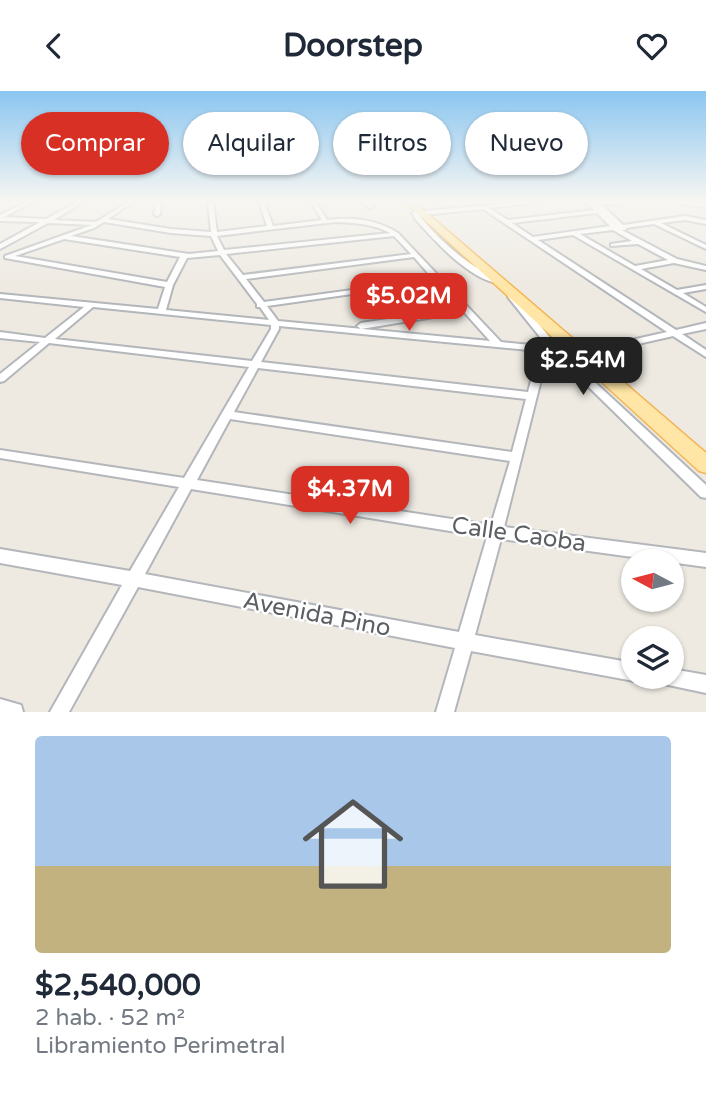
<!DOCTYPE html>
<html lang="es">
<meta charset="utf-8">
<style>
body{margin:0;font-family:"Varela Round",sans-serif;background:#f6f6f7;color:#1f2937;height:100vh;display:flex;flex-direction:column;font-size:26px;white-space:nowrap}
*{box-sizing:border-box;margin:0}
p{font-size:23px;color:#747a83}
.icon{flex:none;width:38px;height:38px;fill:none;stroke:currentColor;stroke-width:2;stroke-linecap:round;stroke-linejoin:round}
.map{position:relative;height:621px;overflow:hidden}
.sheet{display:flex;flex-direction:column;background:#fff;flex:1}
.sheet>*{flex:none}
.hud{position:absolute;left:21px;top:21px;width:665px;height:63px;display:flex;gap:14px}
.needle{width:46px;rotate:277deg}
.controls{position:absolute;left:621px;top:458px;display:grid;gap:14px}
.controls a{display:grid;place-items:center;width:63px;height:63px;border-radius:50%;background:#fff;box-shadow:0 2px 5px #0004;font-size:35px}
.price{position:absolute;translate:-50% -60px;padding:0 16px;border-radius:14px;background:#d93025;color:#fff;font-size:23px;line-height:46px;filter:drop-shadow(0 2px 4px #0008)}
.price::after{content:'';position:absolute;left:50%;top:42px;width:21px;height:16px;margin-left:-10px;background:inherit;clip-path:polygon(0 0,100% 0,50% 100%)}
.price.on{background:#222;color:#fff}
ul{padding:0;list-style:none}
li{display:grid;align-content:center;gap:14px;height:371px;padding:0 35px}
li+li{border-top:2px solid #e0e1e3}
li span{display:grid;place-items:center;height:217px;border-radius:7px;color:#555}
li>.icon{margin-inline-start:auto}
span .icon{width:126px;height:126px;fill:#fffc;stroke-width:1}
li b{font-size:30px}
.tag{padding:0 24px;border-radius:32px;background:#fff;box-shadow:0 2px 5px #0004;font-size:24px;line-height:63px}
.tag.on{background:#d93025;color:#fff}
header{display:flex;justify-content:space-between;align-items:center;height:91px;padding:0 35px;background:#fff;font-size:32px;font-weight:800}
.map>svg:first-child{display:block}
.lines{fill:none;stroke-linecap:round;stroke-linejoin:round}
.street-casing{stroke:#b3b6ba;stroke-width:4}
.primary-casing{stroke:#f3b556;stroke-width:3}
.street{fill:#fff;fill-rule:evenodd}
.primary{fill:#ffe6a6;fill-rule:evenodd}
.labels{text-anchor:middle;stroke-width:5;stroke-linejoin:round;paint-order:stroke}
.near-street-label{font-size:24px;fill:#5b5f63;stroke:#fff}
</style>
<header><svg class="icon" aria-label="back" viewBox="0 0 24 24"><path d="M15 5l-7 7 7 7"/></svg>Doorstep<svg class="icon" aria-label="heart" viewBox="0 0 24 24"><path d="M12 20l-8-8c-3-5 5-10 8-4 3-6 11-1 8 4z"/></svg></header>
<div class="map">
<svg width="706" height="621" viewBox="0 0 706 621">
<rect width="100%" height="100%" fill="#eeeae2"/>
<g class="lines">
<defs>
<path id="street" d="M27,111h6l-29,15 42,2 32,-17h5l-29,18 42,2 32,-20h5l-25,17 63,10 40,3 -3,-30h5l4,30 50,-6 -8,-24h5l9,24 49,-6 -11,-18h5l11,18c27,-3 48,-1 71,13l103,109 40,4 3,-4 -36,-45 1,-2h6l46,56 145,134v13l-5,-1 -152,-149 -45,179 202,26v14l-205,-28 -26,96 159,28v14l6,1 -6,3 -163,-30 -17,61h-18l19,-64 -317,-61 -69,125h-19l72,-127 -122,-22v-14l130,22 49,-84 -179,-29v-8l184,28 65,-111 -200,-24 -45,38 -4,1v-8l40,-32 -40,-4v-6l45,6 39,-31 -84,-9v-4l158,15 7,-22 -160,-29v-2l87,-31 -44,-2 -48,26v-5l40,-22 -40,-1v-6zM104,131l67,11 40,3 7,15 -29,3 -118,-18 23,-8zM335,131c20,1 37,1 55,11l-166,17 -7,-14zM394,145l17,18 -168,21 -17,-21zM64,148l116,18 -13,25 -152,-26zM220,164l37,49v3h3l9,13 -103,-10 7,-25 14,-27zM414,166l19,22 -169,23 -18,-23zM437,191l23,26 -99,15 -4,3 4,3 103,-17 26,29 -212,-20 -11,-15zM93,216l178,18v4l-19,32 -197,-22zM279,235l260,25 -11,41 -267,-30 18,-33zM258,277l268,31 -14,53 -278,-40zM230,328l280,42 -19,64 -294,-45zM191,398l296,48 -28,95 -314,-58z
M156,111h5l-1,12 -3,2 -3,-2z
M363,111h6l5,5 -5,1z
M525,111h15l-51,6 19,12 86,-10 -7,-8h5l8,8 -6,-8h27l-2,2h-18l22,21 62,-9 21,4v4l-21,-4 -24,3 45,22v4l-52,-25 -28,4v2h-4l55,29 29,7v4l-32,-7 -33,6 36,21 29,-5v4l-23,4 23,14v5l-133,-77 -35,5 138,90 30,-7v6l-24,5 24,16v7l-33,-21 -92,21 -3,-1 -2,-2 2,-2 89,-20 -184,-123 -60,6 -3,-2 3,-2zM597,122l13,13 -77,11 -21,-14zM613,139l19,11 -21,3v2l27,-2 30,16 -33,6 -55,-32z
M681,111l25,1v4l-22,-3z
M417,118l5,1 -4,3 3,5c23,26 49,51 83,62v4c-32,-1 -68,-42 -88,-64l-4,-7z
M672,578l34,6v18l-47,-10 -3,-6h16z
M0,608l21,6 2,7h-23z"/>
<path id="primary" d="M405,111h9l292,251v20l-7,-2z"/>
</defs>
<!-- street casing -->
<use href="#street" class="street-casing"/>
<!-- primary casing -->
<use href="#primary" class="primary-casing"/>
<!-- street -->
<use href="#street" class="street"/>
<!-- primary -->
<use href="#primary" class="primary"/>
</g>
<!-- sky -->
<linearGradient id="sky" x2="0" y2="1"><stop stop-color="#8bc6f1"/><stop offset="0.56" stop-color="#f7f6f2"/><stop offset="1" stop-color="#f7f6f2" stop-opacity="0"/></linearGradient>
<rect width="706" height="197" fill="url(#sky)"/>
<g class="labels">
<!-- near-street labels -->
<g class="near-street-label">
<text transform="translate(519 443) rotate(8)" y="8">Calle Caoba</text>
<text transform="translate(317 523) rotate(11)" y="8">Avenida Pino</text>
</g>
</g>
</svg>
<div class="controls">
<a><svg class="needle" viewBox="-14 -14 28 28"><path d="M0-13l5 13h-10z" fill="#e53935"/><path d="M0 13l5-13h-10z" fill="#747a83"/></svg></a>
<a><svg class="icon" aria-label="layers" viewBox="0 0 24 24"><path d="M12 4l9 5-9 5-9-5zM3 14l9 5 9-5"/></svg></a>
</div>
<b class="price" style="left:409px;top:242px">$5.02M</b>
<b class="price on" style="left:583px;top:306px">$2.54M</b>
<b class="price" style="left:350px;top:435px">$4.37M</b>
<div class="hud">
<a class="tag on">Comprar</a>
<a class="tag">Alquilar</a>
<a class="tag">Filtros</a>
<a class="tag">Nuevo</a>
</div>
</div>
<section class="sheet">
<ul>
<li><span style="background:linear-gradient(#a9c7e8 60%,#c2b280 0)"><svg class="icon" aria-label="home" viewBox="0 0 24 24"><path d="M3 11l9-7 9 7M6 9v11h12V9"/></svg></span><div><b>$2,540,000</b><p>2 hab. · 52 m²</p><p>Libramiento Perimetral</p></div></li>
</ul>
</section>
